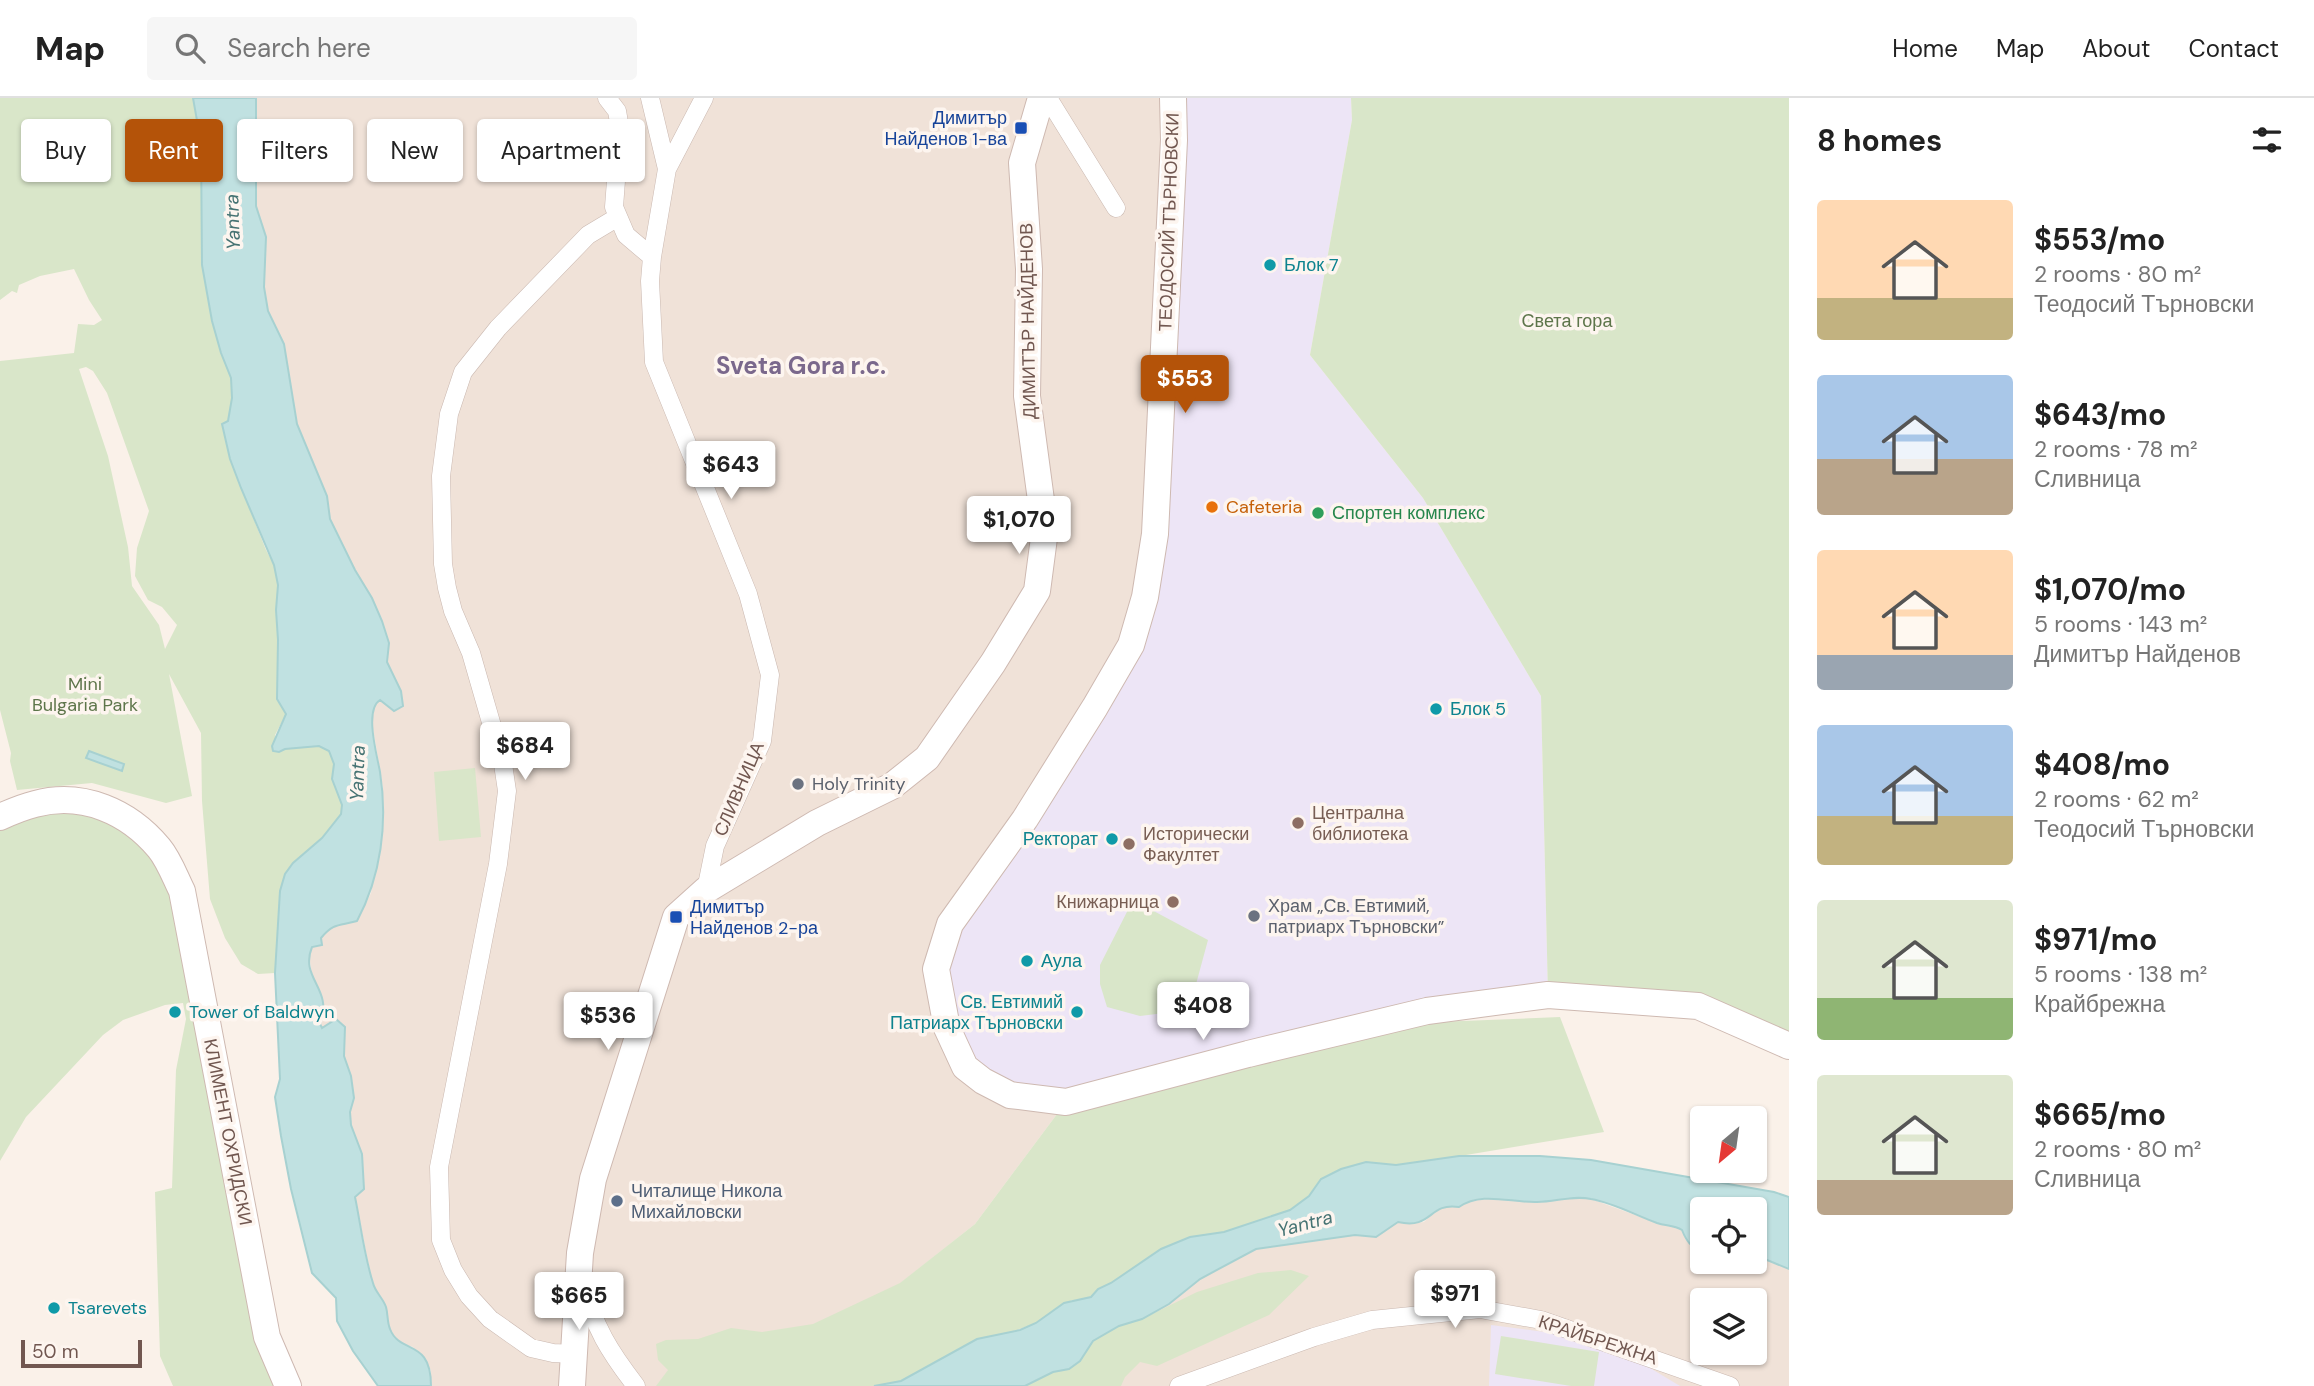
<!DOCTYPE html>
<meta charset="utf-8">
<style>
body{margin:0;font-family:"DM Sans",sans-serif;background:#f6f6f6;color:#222;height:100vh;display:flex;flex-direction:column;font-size:26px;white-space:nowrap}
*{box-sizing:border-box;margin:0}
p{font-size:23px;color:#767676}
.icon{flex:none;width:38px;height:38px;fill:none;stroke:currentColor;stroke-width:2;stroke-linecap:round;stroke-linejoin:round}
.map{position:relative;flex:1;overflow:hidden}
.drawer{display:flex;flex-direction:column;background:#fff;width:525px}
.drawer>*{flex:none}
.guide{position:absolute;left:21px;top:21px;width:665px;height:63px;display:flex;gap:14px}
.needle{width:46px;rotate:209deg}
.controls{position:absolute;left:1690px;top:1008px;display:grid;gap:14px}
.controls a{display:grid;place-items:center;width:77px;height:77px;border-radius:7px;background:#fff;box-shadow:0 2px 5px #0004;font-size:35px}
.scale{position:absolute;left:21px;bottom:18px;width:121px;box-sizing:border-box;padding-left:7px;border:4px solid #715750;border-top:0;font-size:19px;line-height:24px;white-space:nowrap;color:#715750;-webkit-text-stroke:5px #fdf5ef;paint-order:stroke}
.price{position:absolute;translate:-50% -60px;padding:0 16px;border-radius:7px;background:#fff;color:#222;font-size:23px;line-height:46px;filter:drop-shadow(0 2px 4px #0008)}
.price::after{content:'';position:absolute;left:50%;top:42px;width:21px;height:16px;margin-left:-10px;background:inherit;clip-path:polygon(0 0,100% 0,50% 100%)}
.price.selected{background:#b45309;color:#fff}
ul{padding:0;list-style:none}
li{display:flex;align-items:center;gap:21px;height:175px;padding:0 28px}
li span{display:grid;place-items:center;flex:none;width:196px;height:140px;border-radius:7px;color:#555}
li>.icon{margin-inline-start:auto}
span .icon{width:84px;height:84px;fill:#fffc;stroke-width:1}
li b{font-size:30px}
h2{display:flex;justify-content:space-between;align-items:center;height:84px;padding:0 28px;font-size:30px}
.chip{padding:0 24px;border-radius:7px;background:#fff;box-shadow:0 2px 5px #0004;font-size:24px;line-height:63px}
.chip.selected{background:#b45309;color:#fff}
header{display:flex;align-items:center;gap:42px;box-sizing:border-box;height:98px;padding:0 35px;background:#fff;border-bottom:2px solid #e0e0e0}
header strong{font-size:33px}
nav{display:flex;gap:38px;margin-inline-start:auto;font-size:24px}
.search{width:490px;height:63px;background:#f6f6f6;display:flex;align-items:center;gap:18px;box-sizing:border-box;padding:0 24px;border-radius:7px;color:#767676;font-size:26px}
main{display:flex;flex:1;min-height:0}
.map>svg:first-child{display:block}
.residential{fill:#f0e2d8;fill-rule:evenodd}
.education{fill:#ede5f6}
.green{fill:#d9e6c9;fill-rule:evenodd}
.water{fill:#c0e1e1;stroke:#a7d1d1;stroke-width:2}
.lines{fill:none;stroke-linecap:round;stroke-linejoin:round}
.street-casing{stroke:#cab8b0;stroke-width:19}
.secondary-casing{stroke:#ceb9b1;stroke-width:28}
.street{stroke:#fff;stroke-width:18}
.secondary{stroke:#fff;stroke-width:26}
.transit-dot{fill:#1a4fb4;stroke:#fdf5ef;stroke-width:2.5}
.culture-dot{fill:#0f9aa8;stroke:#fdf5ef;stroke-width:2.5}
.food-dot{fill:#e8710a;stroke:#fdf5ef;stroke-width:2.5}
.leisure-dot{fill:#2e9e5b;stroke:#fdf5ef;stroke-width:2.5}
.worship-dot{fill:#6b7280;stroke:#fdf5ef;stroke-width:2.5}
.education-dot{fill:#8d6e63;stroke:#fdf5ef;stroke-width:2.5}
.service-dot{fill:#5c6f8a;stroke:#fdf5ef;stroke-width:2.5}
.labels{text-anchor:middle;stroke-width:7;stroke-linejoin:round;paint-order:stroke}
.transit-label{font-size:18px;fill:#164399;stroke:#fdf5ef;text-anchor:end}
.street-label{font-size:18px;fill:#715750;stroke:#fdf5ef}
.culture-label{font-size:18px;fill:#0d838f;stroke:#fdf5ef;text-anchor:start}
.park-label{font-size:18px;fill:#5d754a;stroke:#fdf5ef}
.food-label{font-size:18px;fill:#c56008;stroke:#fdf5ef;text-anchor:start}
.leisure-label{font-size:18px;fill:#27864d;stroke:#fdf5ef;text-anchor:start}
.worship-label{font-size:18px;fill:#5b616d;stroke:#fdf5ef;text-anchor:start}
.education-label{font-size:18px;fill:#785e54;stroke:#fdf5ef;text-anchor:start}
.service-label{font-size:18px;fill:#4e5e75;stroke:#fdf5ef;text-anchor:start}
.water-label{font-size:19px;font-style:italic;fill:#467373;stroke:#fdf5ef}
.district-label{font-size:24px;font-weight:bold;fill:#7a688c;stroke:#fdf5ef}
</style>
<header>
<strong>Map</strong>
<div class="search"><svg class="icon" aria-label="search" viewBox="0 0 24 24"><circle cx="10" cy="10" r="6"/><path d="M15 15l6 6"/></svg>Search here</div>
<nav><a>Home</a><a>Map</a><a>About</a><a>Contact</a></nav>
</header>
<main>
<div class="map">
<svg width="1789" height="1288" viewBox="0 0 1789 1288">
<rect width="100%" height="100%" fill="#faf1e9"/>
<!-- residential -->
<path class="residential" d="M256,0h918l-11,280 -97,724 -91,122 -204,162h-340v-16l-18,-23 -14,-5 -9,-12 -4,-24 -13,-20 -18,-89 9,-8 -2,-35 -11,-29 -1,-13 4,-14 -3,-22 -7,-20 1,-29 -14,-4 -9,5 -2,-5 4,-10 -12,-38 -3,-21 3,-7 18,-19 13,-6 14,-1 14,-28 12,-75v-30l-11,-66v-13l4,-7 4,-2 14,11 9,-5 -2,-15 -14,-29 2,-19 -17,-45 -17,-28 -25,-51 -3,-23 -30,-72 -13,-80 -16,-32 -4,-25 2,-50 -10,-31z
M1564,1099l27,2 69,25 14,1 8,5 4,10 10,9 7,1v12h52v-7l34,14v117h-764l94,-60 23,-7 27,-15 31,-25 56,-30 99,-14 21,2 22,-15 10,2 16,-2 10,-10 14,-7 11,2 10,-7 21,-1 48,3zM1703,1202h52v53h-52z"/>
<!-- education -->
<path class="education" d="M1174,0h177l1,22 -42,235 113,143 118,198 7,299 -482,107 -83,-21 -36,-53 3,-104 40,-57 155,-270z
M1491,1227l61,8 93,32 35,21h-191z"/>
<!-- green -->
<path class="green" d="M0,0h193l8,45 1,122 10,56 9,32 10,25 1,20 -4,23 2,38 36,91 8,15 4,20 -2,25 2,30 -1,59 9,15 -11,21 3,17 6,-3 35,-3 10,5 5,13 -2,15 10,26 -1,9 -19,24 -29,25 -13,28 -5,82 -17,1 -17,-10 -16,-26 -15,-39 -8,-98 -1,-68 -32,-59 23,122 -26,7 -74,-20 -75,7 -7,-29 1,-8 -11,-43v-349l74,-8 4,-29 16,1 8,-5 -13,-20 -15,-31 -34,7 -21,9 -2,8 -5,-2 -12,9zM86,269l7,4 14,22 42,118 -12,37 -2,28 13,24 14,7 15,18 -12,24 -6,-24 -27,-39 -4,-39 -20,-91 -29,-87z
M1351,0h438v948l-91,-40 -150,-11 -7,-299 -118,-198 -113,-143 42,-235z
M475,670l6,69 -42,4 -5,-69z
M72,702l89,50 127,536h-115l-13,-30 -5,-164 17,-4 4,-118 10,-51 -3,-16 -18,2 -42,15 -20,15 -77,82 -26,44v-344z
M1133,802l75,40 -19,70 -49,6 -33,-9 -7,-23v-19z
M1560,919l44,115 -174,29 -34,4 -30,-3 -45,17 -12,17 -19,14 -66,22 -34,5 -29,12 -50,34 -13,6 -7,8 -11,4 -8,-1 -36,23 -30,11 -29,5 -76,42 -27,5h-218l12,-16 -10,-10 -2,-16 10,-4 32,-1 33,-11 31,4 51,-8 87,-41 75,-59 91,-122 371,-80z
M1291,1172l18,6 -40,39 -112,51 -17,-4 -15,15 -4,9h-96l28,-14 16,-3 11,-8 13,-20 26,-15 23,-7 55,-27 61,-19z
M1501,1238l98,16 -5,34h-23l-76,-12z"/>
<!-- water -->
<path class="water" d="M193,0h63v108l10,31 -2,50 4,24 16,33 13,80 30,72 3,23 25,51 17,28 10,23 7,22 -2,19 14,29 2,15 -9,5 -14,-11c-16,10 -3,55 0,72 8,51 1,104 -23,149 -17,5 -23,1 -36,17l1,7 -10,2c-13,32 22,41 8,77l2,4 14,-9 9,8 -1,29 7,20 3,22 -4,14 1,13 11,29 2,35 -9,8c6,29 9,58 18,86 2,9 10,15 13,24 2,7 1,15 4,22 10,26 41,9 41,57h-53l-25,-35 -16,-30 -1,-23 -24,-25 -21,-84 -10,-53 -6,-39 5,-18 -5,-106 5,-82 5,-17 8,-11 29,-25 19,-24 1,-9 -10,-26 2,-15 -5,-13 -10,-5 -34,3 -6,3 -6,-1 -1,-5 14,-32 -9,-15 1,-59 -2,-30 2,-25 -4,-20 -33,-77 -11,-29 -8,-35 6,-3 4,-23 -1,-20 -10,-25 -9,-32 -10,-56 -1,-122z
M89,653l35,13 -2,7 -36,-13z
M1459,1058h81l51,4 183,32 15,5v72l-34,-14v-46h-52v41c-12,-1 -17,-10 -21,-20 -8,-5 -16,-4 -25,-7 -22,-8 -43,-20 -66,-24 -19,-4 -35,3 -54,3 -26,1 -55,-11 -78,5 -31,-5 -26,23 -61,15l-22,15 -21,-2 -99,14 -56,30 -31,25 -27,15 -23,7 -26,15 -13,20 -11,8 -16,3 -28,14h-151l27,-5 76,-42 43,-9 16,-7 28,-20 27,-6 7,-8 13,-6 50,-34 29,-12 34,-5 66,-22 19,-14 12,-17 20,-10 25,-7 30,3z"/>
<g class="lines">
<defs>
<path id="street" d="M607,0l10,13 3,17 -6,79 12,28 26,22
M650,0l17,71
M704,0l-37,71 -15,88 -2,24 4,81 94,232 22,81 -8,66 -47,105 -9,44
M1048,0l68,110
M585,1186c6,40 27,71 51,102
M574,1256l-21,-1 -22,-5 -41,-29 -21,-23 -16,-26 -12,-30 -2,-73 59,-303 9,-73 -4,-27 -32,-111 -18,-42 -6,-23 -4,-24 -2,-88 8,-62 14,-42 35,-44 90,-93 30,-18
M1179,1288l135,-49 58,-17 108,-11 61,11 189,66"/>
<path id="secondary" d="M1173,0l1,42 -19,394 -10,63 -14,48 -36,62 -70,112 -75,105 -14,45 11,59 18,39 18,14 27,14 56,7 182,-48 179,-43 121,-16 150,11 91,40
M0,719c11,-5 23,-10 35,-13 48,-13 94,8 124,44 10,12 16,29 23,43l85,446 21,49
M572,1288l8,-133 13,-74 83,-262 30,-27 111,-67 75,-37 35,-28 66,-95 44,-72 8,-61 -18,-134 2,-127 -7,-106 19,-65"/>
</defs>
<!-- street casing -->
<use href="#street" class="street-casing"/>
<!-- secondary casing -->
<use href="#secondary" class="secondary-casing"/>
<!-- street -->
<use href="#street" class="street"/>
<!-- secondary -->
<use href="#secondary" class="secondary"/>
</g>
<!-- markers -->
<g class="transit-dot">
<rect x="1014" y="23" width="14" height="14" rx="3.5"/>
<rect x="669" y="812" width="14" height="14" rx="3.5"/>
</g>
<g class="culture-dot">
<circle cx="1270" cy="167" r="7"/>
<circle cx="1436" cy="611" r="7"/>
<circle cx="1112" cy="741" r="7"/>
<circle cx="1027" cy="863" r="7"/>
<circle cx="175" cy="914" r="7"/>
<circle cx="1077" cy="914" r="7"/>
<circle cx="54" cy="1210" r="7"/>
</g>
<circle class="food-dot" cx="1212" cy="409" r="7"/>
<circle class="leisure-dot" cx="1318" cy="415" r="7"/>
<g class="worship-dot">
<circle cx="798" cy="686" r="7"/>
<circle cx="1254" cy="818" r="7"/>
</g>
<g class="education-dot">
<circle cx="1298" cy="725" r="7"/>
<circle cx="1129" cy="746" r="7"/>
<circle cx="1173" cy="804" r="7"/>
</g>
<circle class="service-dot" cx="617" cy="1103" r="7"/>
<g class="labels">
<!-- transit labels -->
<g class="transit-label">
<text x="1007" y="26">Димитър<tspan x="1007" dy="21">Найденов 1-ва</tspan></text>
<text x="690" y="815" text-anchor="start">Димитър<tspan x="690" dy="21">Найденов 2-ра</tspan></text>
</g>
<!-- street labels -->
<g class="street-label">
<text transform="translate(1169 124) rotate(-88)" y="6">ТЕОДОСИЙ ТЪРНОВСКИ</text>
<text transform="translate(1028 223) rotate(-91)" y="6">ДИМИТЪР НАЙДЕНОВ</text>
<text transform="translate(739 691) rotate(-67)" y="6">СЛИВНИЦА</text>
<text transform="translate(228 1034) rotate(79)" y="6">КЛИМЕНТ ОХРИДСКИ</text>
<text transform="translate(1598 1242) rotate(18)" y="6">КРАЙБРЕЖНА</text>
</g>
<!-- culture labels -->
<g class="culture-label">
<text x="1284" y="173">Блок 7</text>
<text x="1450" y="617">Блок 5</text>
<text x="1098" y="747" text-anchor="end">Ректорат</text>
<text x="1041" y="869">Аула</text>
<text x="1063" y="910" text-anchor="end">Св. Евтимий<tspan x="1063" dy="21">Патриарх Търновски</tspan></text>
<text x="189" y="920">Tower of Baldwyn</text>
<text x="68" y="1216">Tsarevets</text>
</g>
<!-- park labels -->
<g class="park-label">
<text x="1567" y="229">Света гора</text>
<text x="85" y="592">Mini<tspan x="85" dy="21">Bulgaria Park</tspan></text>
</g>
<!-- food labels -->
<g class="food-label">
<text x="1226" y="415">Cafeteria</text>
</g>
<!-- leisure labels -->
<g class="leisure-label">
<text x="1332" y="421">Спортен комплекс</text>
</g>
<!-- worship labels -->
<g class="worship-label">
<text x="812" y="692">Holy Trinity</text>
<text x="1268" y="814">Храм „Св. Евтимий,<tspan x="1268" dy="21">патриарх Търновски”</tspan></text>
</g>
<!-- education labels -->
<g class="education-label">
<text x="1312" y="721">Централна<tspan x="1312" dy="21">библиотека</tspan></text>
<text x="1143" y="742">Исторически<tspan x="1143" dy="21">Факултет</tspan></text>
<text x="1159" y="810" text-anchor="end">Книжарница</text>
</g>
<!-- service labels -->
<g class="service-label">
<text x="631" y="1099">Читалище Никола<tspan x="631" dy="21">Михайловски</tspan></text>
</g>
<!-- water labels -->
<g class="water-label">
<text transform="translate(232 124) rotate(-92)" y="7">Yantra</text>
<text transform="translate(357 675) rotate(-88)" y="7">Yantra</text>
<text transform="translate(1305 1125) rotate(-15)" y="7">Yantra</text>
</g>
<!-- district labels -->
<g class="district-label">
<text x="801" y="276">Sveta Gora r.c.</text>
</g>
</g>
</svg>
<div class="controls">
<a><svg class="needle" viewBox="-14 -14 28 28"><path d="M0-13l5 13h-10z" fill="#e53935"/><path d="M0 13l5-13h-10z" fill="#767676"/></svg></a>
<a><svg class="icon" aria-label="locate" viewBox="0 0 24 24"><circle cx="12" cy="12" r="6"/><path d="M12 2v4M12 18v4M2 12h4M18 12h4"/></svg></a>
<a><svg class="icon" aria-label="layers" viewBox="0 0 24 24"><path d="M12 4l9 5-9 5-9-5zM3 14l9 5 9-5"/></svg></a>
</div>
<div class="scale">50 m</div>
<b class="price selected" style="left:1185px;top:317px">$553</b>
<b class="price" style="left:731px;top:403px">$643</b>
<b class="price" style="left:1019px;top:458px">$1,070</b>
<b class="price" style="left:525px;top:684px">$684</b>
<b class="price" style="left:1203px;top:944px">$408</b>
<b class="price" style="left:608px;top:954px">$536</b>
<b class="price" style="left:1455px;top:1232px">$971</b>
<b class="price" style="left:579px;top:1234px">$665</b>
<div class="guide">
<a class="chip">Buy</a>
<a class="chip selected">Rent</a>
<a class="chip">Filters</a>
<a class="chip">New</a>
<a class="chip">Apartment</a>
</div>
</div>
<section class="drawer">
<h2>8 homes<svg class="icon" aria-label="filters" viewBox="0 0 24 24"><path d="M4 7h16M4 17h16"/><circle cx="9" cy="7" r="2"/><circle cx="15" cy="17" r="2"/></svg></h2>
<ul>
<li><span style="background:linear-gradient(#ffd9b3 70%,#c2b280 0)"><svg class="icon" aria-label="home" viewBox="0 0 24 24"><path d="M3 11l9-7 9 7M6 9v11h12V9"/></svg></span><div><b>$553/mo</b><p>2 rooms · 80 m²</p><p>Теодосий Търновски</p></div></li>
<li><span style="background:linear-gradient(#a9c7e8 60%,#b9a48a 0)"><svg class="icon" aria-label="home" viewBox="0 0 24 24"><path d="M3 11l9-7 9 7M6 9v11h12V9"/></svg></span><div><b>$643/mo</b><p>2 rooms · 78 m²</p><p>Сливница</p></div></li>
<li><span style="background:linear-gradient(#ffd9b3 75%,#9aa5b1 0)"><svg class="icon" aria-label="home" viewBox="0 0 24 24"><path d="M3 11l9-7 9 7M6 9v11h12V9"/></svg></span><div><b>$1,070/mo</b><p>5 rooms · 143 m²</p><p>Димитър Найденов</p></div></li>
<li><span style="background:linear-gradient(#a9c7e8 65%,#c2b280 0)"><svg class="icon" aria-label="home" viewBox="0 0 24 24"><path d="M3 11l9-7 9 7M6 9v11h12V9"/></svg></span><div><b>$408/mo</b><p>2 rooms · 62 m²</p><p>Теодосий Търновски</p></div></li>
<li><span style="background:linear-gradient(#dfe7d0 70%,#8fb573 0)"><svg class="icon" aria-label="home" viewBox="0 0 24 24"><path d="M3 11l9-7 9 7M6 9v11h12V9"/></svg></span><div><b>$971/mo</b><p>5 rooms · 138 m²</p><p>Крайбрежна</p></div></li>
<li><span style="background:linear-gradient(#dfe7d0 75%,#b9a48a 0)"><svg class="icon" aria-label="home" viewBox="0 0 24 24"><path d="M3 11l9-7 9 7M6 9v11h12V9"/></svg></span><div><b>$665/mo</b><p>2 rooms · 80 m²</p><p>Сливница</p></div></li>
</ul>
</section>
</main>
